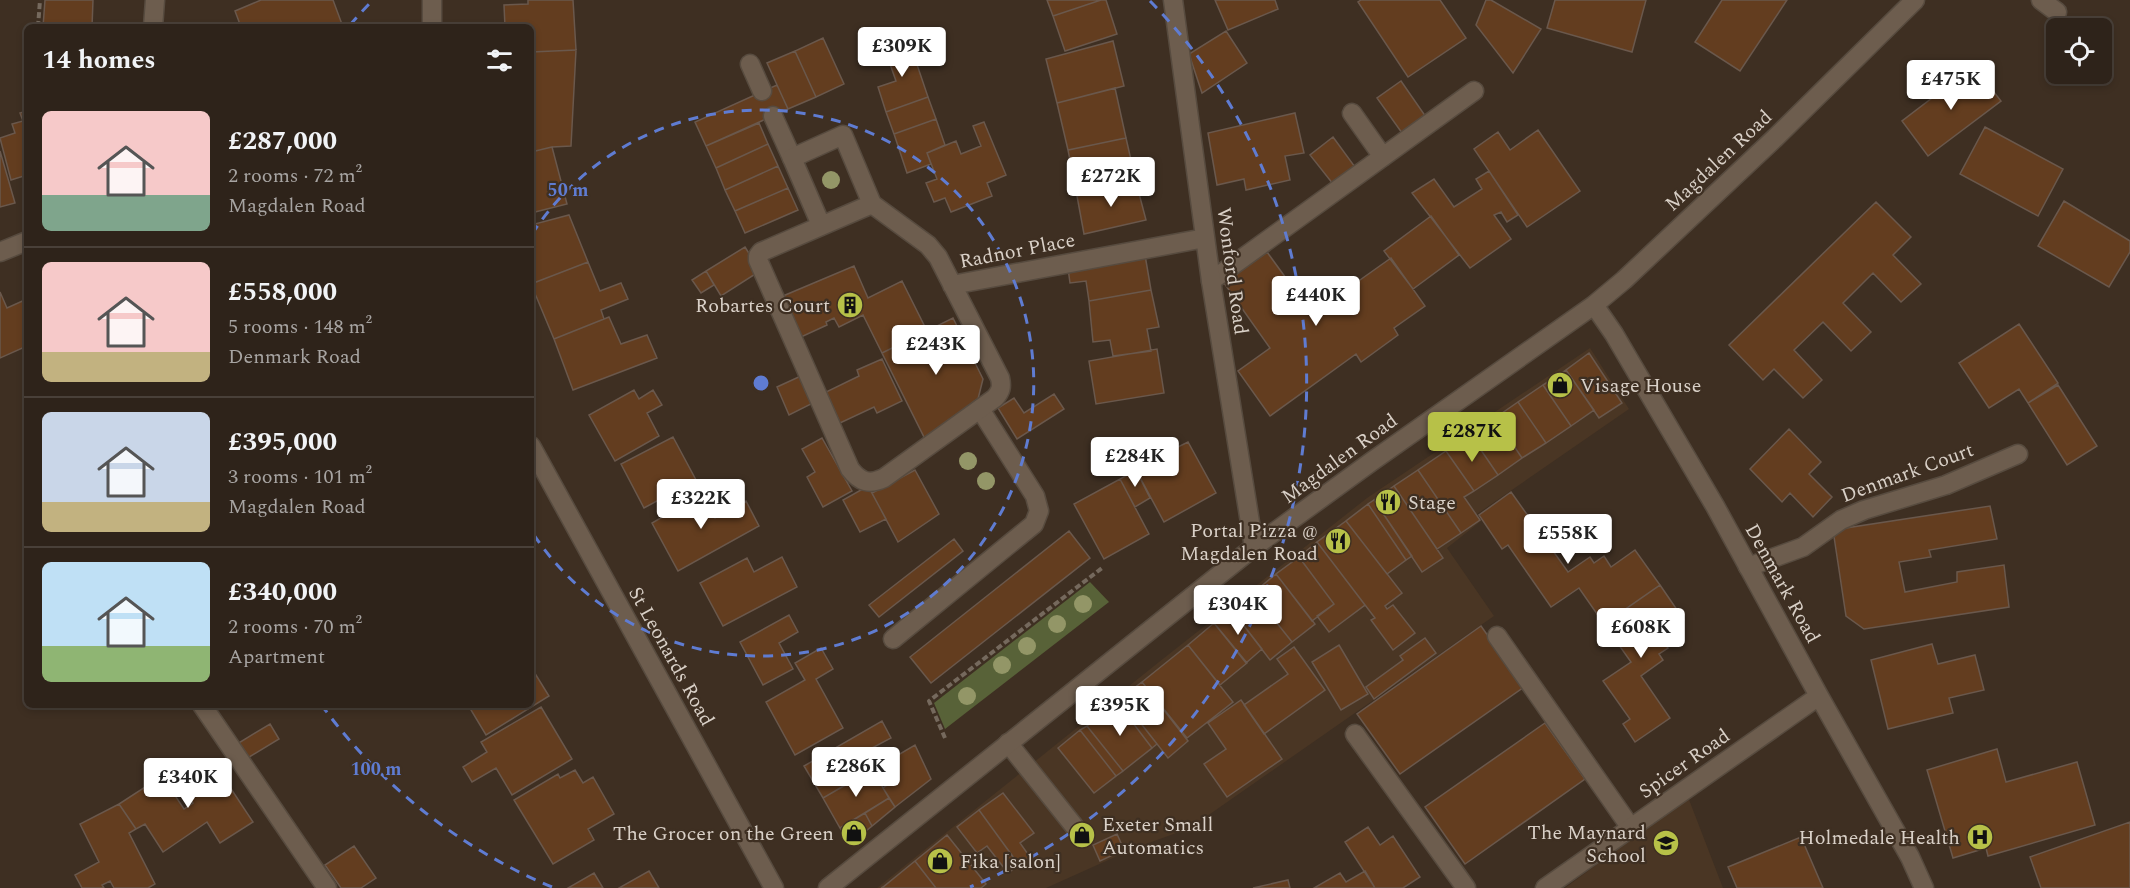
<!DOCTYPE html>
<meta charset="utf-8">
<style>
body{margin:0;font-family:Spectral,serif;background:#362b23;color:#f1f3f6;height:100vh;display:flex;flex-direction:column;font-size:22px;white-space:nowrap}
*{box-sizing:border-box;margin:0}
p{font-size:20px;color:#a7a4a2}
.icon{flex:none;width:33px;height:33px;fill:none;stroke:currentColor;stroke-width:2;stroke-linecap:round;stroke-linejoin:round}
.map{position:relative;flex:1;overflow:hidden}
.panel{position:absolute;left:24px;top:24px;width:510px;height:684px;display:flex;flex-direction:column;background:#2e231a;border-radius:9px;box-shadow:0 3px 9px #0003,0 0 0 2px #494039}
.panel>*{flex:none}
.tools{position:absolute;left:2046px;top:18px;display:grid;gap:12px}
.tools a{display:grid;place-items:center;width:66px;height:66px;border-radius:9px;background:#2e231a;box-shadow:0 3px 9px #0003,0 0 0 2px #494039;font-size:30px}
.price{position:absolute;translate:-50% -51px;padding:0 14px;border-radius:6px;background:#fff;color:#222;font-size:20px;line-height:39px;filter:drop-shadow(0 2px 3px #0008)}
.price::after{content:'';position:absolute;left:50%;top:36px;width:18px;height:14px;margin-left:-9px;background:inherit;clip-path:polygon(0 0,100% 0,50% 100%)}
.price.current{background:#b7c148;color:#111}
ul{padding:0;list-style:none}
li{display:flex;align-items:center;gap:18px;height:150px;padding:0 18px}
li+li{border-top:2px solid #494039}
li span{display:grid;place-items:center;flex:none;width:168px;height:120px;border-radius:9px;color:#555}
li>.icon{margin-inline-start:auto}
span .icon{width:72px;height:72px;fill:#fffc;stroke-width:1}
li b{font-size:26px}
h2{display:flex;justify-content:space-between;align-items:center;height:72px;padding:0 18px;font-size:26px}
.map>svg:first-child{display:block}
.built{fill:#4a3624}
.green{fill:#586238}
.building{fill:#633d1f;stroke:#6a584c;stroke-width:1.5}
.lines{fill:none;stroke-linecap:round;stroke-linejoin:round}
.lane-casing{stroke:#574b3f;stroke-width:21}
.street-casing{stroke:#574b3f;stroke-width:21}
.path{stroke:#75695d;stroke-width:4;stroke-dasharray:6 3;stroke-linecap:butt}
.lane{stroke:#6d5d4e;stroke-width:18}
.street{stroke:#6d5d4e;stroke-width:18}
.tree{fill:#939667}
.ring{fill:none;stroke:#5f7cd2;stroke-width:3;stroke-dasharray:10 8}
.labels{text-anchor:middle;stroke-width:4.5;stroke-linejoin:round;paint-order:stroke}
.street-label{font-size:20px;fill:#d9d0c7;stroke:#3e2f22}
.poi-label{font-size:20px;fill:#d9d0c7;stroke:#3e2f22;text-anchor:end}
.centre{fill:#5f7cd2;stroke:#3e2f22;stroke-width:3}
.ring-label{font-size:18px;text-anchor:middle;font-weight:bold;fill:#5f7cd2;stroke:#3e2f22;stroke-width:4.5;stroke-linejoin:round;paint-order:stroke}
</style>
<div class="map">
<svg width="2130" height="888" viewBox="0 0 2130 888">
<rect width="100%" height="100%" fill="#3e2f22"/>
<!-- built -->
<path class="built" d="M1590,348l39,61 -152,105 4,7 -34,27 47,68 -304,212 -55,20 -89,40h-169l282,-226 208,-164z
M1688,797l35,91h-158z"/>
<!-- green -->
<path class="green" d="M1090,582l19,20 -164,127 -11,-26z"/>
<!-- building -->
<path class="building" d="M45,0h48l-1,27h-49z
M261,0h72l10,27h-102l-6,-16z
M528,0h45l3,50 -45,2v-25h-26l-1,-22 24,-1z
M1047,0h54l-48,16z
M1101,0h5l11,34 -52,17 -12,-35z
M1215,0h60l3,9 -50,21z
M1361,0h79l26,38 -58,39 -50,-75z
M1486,0h5l50,29 -28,44 -37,-48z
M1555,0h91l-14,52 -85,-24z
M1722,0h65l-47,71 -45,-29z
M1226,31l21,32 -45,30 -13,-39z
M823,38l21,46 -28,13 -21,-46z
M908,38l20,59 -42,15 -8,-25 18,-6 -12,-34z
M1113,41l11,45 -67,17 -11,-44z
M576,50l-5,96 -19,1 -21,5v-100z
M795,51l21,46 -28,12 -21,-46z
M1974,66l27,35 -73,55 -26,-35z
M1401,81l25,36 -24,16 -25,-35z
M777,85l11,24 -82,37 -11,-24z
M1115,88l11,50 -58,12 -11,-47z
M928,97l8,22 -42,15 -8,-22z
M27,111v64l-16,5 -11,-42 15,-5 -3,-9 11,-3 -3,-8z
M1295,113l9,40 -19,3 5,24 -44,10 -2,-11 -27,6 -9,-52z
M936,119l9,26 -18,8 4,11 -24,9 -13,-39z
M984,122l22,53 -19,8 5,13 -41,16 -6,-14 -11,4 -8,-19 11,-4 -10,-26 29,-12 5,13 20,-8 -8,-20z
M759,123l9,21 -52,24 -10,-22z
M1985,127l78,42 -25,47 -78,-42z
M1538,130l42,61 -53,36 -53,-78 24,-17 12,18z
M1333,137l22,30 -22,17 -23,-29z
M1126,138l10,44 -59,14 -9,-46z
M768,144l10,22 -53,24 -9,-22z
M552,147l15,57 -36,9v-61z
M0,151l15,52 -15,4z
M778,166l10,22 -53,23 -10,-21z
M1489,171l29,44 -11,7 -6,-10 -7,3 17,24 -41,29 -58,-75 22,-14 20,28 28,-18 -6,-10z
M1136,182l10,38 -62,14 -7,-38z
M788,188l10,22 -53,23 -10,-22z
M2064,201l66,40v11l-21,35 -71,-41z
M1876,202l35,35 -18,18 28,29 -20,18 -28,-29 -30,30 28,29 -20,19 -28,-29 -29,28 28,30 -19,18 -29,-29 -11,11 -34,-35z
M569,215l19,47 -57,22v-59z
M1431,216l28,39 -46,34 -29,-38z
M745,247l15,24 -39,25 -15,-25z
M1267,252l45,62 79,-56 34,48 -31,22 4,7 -37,27 -5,-8 -86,62 -32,-45 32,-23 -46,-65z
M1145,255l6,35 -62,11 -3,-20 -16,2 -2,-15z
M588,262l12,29 21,-8 7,16 -27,11 3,9 -50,20 -23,-55z
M854,266l14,32 34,-17 25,50 -45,22 -19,-38 -24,12 -5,-9 -8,4 1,3 -26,12 -18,-41z
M706,271l8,14 -13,8 -9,-13z
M1151,290l8,37 -12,2 4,22 -38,5 -3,-16 -17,2 -4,-41z
M0,292l7,16 20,-9v47l-27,12z
M609,317l12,27 26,-9 10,23 -84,32 -19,-51z
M953,318l30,61 -5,20 -53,40 -43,-86z
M2019,324l39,59 -30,20 -9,-14 -30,19 -30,-45z
M1157,349l7,44 -68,11 -7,-43z
M1589,353l33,50 -23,15 -33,-48z
M882,359l20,42 -25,12 -3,-6 -34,16 -14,-31 33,-16 -2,-6z
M1566,370l28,40 -23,16 -28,-41z
M803,375l12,27 -26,13 -12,-28z
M1543,385l28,41 -25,17 -28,-41z
M2058,385l39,61 -30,19 -39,-62z
M634,390l5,9 14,-9 9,15 -15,8 12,23 -44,25 -26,-46z
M1054,394l10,15 -47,30 -19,-31 16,-10 10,15z
M1518,402l28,41 -24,15 -27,-40z
M1495,418l27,40 -24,17 -28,-41z
M1789,429l32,33 -12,12 23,23 -19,20 -23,-24 -8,9 -32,-33z
M1470,434l28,41 -24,16 -28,-40z
M673,437l23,43 -52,28 -23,-44z
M822,438l30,53 -29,16 -16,-30 8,-5 -13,-23z
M1161,439l12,3 3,6 12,-6 28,51 -52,29 -28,-52 7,-3 -3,-6 3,-12z
M1446,451l28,40 -10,6 16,23 -19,13 -43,-63z
M915,470l24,44 -41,28 -26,-49z
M1136,470l14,28 -15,9 -15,-28z
M1418,470l43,63 -24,16 -43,-63z
M1120,479l29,55 -45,25 -30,-55z
M868,486l18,33 -26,13 -17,-32z
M1394,486l49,72 -21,14 -48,-72z
M1511,492l57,80 22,-15 4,6 10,-7 7,11 24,-17 25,35 -56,39 -25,-36 -28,19 -43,-62 -6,4 -23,-34z
M702,494l13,24 31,-17 13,25 -81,45 -26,-48z
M1374,500l38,56 -6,4 -38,-56z
M1368,504l38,56 -19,14 -41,-53z
M1990,506l7,33 -68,11 2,7 -32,5 6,30 52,-10v-10l47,-7 5,42 -145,22 -18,-13 -13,-86z
M1346,521l56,72 -17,13 2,3 6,-4 22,28 -22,17 -22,-30 4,-2 -58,-76z
M1069,531l21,27 -159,125 -21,-26z
M954,539l9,12 -84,66 -10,-12z
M1317,542l48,63 -36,27 -12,-16 17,-12 -35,-47z
M782,557l15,30 -74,39 -23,-43 47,-25 7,14z
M1299,557l35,47 -22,17 -36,-47z
M1276,574l39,50 -23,18 -39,-49z
M1660,585l24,35 -25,17 9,11 -9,6 4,6 -22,16 29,42 -35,24 -12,-18 7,-5 -27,-38 28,-19 -27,-38z
M1253,593l39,49 -22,18 -39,-51z
M1231,609l31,40 -16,14 -32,-40z
M789,615l9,17 -19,11 14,26 -30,16 -23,-43z
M1214,623l33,40 -27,22 -32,-40z
M1481,626l43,61 -124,87 -43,-60z
M1425,638l11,15 -62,46 -8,-12 37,-27 -3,-4z
M1932,644l6,20 37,-9 9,35 -35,8 4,15 -65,16 -17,-69z
M1188,645l45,57 -46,36 -45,-56z
M1339,645l29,49 -27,16 -29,-48z
M1294,647l31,43 -61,44 -20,-29 44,-31 -11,-15z
M821,648l12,21 -17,10 27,49 -48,27 -29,-53 39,-22 -10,-17z
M531,667l18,29 -63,39 -18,-30h63z
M1142,682l46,59 -20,17 -47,-60z
M1121,698l36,46 -5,4 -35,-46z
M1241,700l41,59 -55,38 -23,-33 22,-15 -18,-26z
M1117,702l35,46 -29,23 -36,-45z
M541,707l31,52 -60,36 -16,-27 -24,14 -9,-15 24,-15 -6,-10z
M882,721l9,17 -21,11 9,17 -56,32 -19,-32z
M1545,723l40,56 -120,85 -40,-57z
M270,724l9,15 -33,20 -9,-15z
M1087,726l36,45 -7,5 -36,-46z
M1080,730l36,46 -22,17 -36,-45z
M915,745l16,34 -36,28 -12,-19 13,-9 -10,-17z
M1997,749l9,33 71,-20 18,63 -107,31 -2,-8 -33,10 -26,-88z
M214,763l39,59 -33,21 -13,-21 -44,30 -18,-28 -9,5 -17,-25 43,-28 22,33 9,-6 -12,-18z
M872,769l17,29 -49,30 -17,-30z
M575,770l8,13 10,-6 21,37 -26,15 6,11 -41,24 -39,-64 44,-26 2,4z
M1003,793l31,40 -14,10 10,14 -11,8 -40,-55z
M889,798l6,9 -23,19 -7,-13z
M119,804l17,25 -7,4 26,51 -7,4h-34l-4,-7 -8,4 2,3h-22l-7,-13 24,-13 -19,-38z
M979,810l40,55 -11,8 -21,-27 -10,7 -20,-26z
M865,813l7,13 -22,18 -10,-16z
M2130,822v66h-89l-11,-31z
M1368,827l12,18 13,-9 27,41 -17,11h-28l-30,-46z
M1117,834l7,16 -24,11 -7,-16z
M947,835l39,49 -5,4h-45l-21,-27z
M1801,837l22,51h-86l-9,-21z
M354,846l22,32 -15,10h-20l-16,-23z
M915,861l21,27h-55l2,-1z
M649,871l10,17h-40z
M1365,871l10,17h-61l26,-15 6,9z
M594,873l9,15h-35z
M1288,880l2,8h-37z"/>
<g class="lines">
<defs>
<path id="lane" d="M2041,0l16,12
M750,64l12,27
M1352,113l31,44
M773,116l19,42
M1211,281l263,-190
M1748,567l55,-20 38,-27 23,-10 82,-25 72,-31
M1497,636l134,192
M893,639l141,-115 5,-13 -4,-15 -55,-87
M202,705l125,183
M1355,734l111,154
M1008,743l66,83"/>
<path id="street" d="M432,0v27
M1173,0l38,281 43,266
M153,27l2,-27
M821,225l-29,-67 51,-23 29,69 56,41 10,12 62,121c2,9 1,13 -5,20l-111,80c-15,7 -24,4 -34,-9l-92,-209v-4l3,-4 111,-48
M0,252l27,-11
M952,285l253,-47
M1594,305l20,29 101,172 104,190 91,161 14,31
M531,446l243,442
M828,888l426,-341 117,-85 223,-157 30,-25 151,-142 140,-138
M1545,888l274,-192"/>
</defs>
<!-- lane casing -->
<use href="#lane" class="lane-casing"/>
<!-- street casing -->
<use href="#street" class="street-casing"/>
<!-- path -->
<path class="path" d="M38,27l2,-27
M945,738l-16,-37 173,-133"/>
<!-- lane -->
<use href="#lane" class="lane"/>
<!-- street -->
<use href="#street" class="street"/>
</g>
<!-- trees -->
<g class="tree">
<circle cx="831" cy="180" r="9"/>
<circle cx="968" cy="461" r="9"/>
<circle cx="986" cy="481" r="9"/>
<circle cx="1083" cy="604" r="9"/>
<circle cx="1057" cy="624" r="9"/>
<circle cx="1027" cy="646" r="9"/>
<circle cx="1002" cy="665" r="9"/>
<circle cx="967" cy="696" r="9"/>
</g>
<!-- distance rings -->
<g class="ring">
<path d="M532 234A273 273 0 1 1 532 532"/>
<path d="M552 887A545 545 0 0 1 323 707M350 25A545 545 0 0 1 372 1M1150 1A545 545 0 0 1 970 887"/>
</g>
<!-- icons -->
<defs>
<symbol id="building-disc" viewBox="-11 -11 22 22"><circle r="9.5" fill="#b7c148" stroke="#3e2f22"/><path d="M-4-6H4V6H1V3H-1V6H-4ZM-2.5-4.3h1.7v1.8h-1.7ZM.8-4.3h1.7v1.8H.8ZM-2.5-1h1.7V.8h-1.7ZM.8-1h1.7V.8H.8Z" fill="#111"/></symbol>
<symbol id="shop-disc" viewBox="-11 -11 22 22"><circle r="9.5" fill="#b7c148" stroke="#3e2f22"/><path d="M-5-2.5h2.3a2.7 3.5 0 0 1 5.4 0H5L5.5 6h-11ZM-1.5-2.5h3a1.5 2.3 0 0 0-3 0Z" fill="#111"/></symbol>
<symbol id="restaurant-disc" viewBox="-11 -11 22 22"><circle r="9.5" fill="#b7c148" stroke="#3e2f22"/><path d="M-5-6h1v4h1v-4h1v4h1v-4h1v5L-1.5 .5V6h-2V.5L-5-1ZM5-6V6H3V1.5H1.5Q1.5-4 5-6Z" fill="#111"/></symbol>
<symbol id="hospital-disc" viewBox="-11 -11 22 22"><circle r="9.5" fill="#b7c148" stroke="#3e2f22"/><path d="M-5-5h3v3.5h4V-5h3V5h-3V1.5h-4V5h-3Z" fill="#111"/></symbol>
<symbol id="school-disc" viewBox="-11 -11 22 22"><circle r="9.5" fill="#b7c148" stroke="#3e2f22"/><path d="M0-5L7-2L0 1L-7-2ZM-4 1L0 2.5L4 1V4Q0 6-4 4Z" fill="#111"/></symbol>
</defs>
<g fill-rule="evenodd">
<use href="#building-disc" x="835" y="290" width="30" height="30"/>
<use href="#shop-disc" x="1545" y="370" width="30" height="30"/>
<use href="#restaurant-disc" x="1373" y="487" width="30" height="30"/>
<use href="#restaurant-disc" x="1323" y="526" width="30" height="30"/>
<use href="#shop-disc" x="839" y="818" width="30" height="30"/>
<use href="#shop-disc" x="1067" y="820" width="30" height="30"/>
<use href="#hospital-disc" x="1965" y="822" width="30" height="30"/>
<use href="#school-disc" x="1651" y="828" width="30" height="30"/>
<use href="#shop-disc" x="925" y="846" width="30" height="30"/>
</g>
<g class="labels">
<!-- street labels -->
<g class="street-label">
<text transform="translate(1718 160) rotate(-43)" y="7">Magdalen Road</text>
<text transform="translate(1017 250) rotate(-11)" y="7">Radnor Place</text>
<text transform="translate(1233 271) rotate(82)" y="7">Wonford Road</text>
<text transform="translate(1339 458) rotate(-36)" y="7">Magdalen Road</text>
<text transform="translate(1907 472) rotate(-20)" y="7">Denmark Court</text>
<text transform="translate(1783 583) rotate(61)" y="7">Denmark Road</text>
<text transform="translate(672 656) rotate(61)" y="7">St Leonards Road</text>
<text transform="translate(1684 763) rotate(-35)" y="7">Spicer Road</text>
</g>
<!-- poi labels -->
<g class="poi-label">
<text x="830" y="312">Robartes Court</text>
<text x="1580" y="392" text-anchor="start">Visage House</text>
<text x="1408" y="509" text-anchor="start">Stage</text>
<text x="1318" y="537">Portal Pizza @<tspan x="1318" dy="23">Magdalen Road</tspan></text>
<text x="1102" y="831" text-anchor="start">Exeter Small<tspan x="1102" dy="23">Automatics</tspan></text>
<text x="1646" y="839">The Maynard<tspan x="1646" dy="23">School</tspan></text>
<text x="834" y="840">The Grocer on the Green</text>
<text x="1960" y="844">Holmedale Health</text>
<text x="960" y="868" text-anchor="start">Fika [salon]</text>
</g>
</g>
<circle cx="761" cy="383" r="9" class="centre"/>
<g class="ring-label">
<text x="568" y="196">50 m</text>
<text x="376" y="775">100 m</text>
</g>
</svg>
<div class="tools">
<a><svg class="icon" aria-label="locate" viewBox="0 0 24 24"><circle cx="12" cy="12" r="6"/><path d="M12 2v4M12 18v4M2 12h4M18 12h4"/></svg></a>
</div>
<b class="price" style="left:902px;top:78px">£309K</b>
<b class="price" style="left:1951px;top:111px">£475K</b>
<b class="price" style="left:1111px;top:208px">£272K</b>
<b class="price" style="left:1316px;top:327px">£440K</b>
<b class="price" style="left:936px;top:376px">£243K</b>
<b class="price current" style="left:1472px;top:463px">£287K</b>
<b class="price" style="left:1135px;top:488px">£284K</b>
<b class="price" style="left:701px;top:530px">£322K</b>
<b class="price" style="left:1568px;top:565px">£558K</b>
<b class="price" style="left:1238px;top:636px">£304K</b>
<b class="price" style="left:1641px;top:659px">£608K</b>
<b class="price" style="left:1120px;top:737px">£395K</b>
<b class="price" style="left:856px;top:798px">£286K</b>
<b class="price" style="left:188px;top:809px">£340K</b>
<section class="panel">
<h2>14 homes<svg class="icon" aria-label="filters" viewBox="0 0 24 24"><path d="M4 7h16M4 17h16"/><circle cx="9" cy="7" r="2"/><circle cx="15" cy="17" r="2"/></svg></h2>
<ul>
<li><span style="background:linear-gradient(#f6c9c9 70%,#7fa58c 0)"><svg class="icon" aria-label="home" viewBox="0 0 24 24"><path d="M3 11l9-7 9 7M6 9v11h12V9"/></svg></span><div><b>£287,000</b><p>2 rooms · 72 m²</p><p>Magdalen Road</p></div></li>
<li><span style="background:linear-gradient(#f6c9c9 75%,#c2b280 0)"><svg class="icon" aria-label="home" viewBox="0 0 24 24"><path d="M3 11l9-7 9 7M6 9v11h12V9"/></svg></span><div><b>£558,000</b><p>5 rooms · 148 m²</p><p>Denmark Road</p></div></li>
<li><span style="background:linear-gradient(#c9d6e8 75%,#c2b280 0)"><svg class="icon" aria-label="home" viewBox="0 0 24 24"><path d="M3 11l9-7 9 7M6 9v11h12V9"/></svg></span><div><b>£395,000</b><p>3 rooms · 101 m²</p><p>Magdalen Road</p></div></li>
<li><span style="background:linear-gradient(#bfe0f5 70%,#8fb573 0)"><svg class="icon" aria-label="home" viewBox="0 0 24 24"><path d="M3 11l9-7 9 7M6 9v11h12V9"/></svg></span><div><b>£340,000</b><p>2 rooms · 70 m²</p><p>Apartment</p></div></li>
</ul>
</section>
</div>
